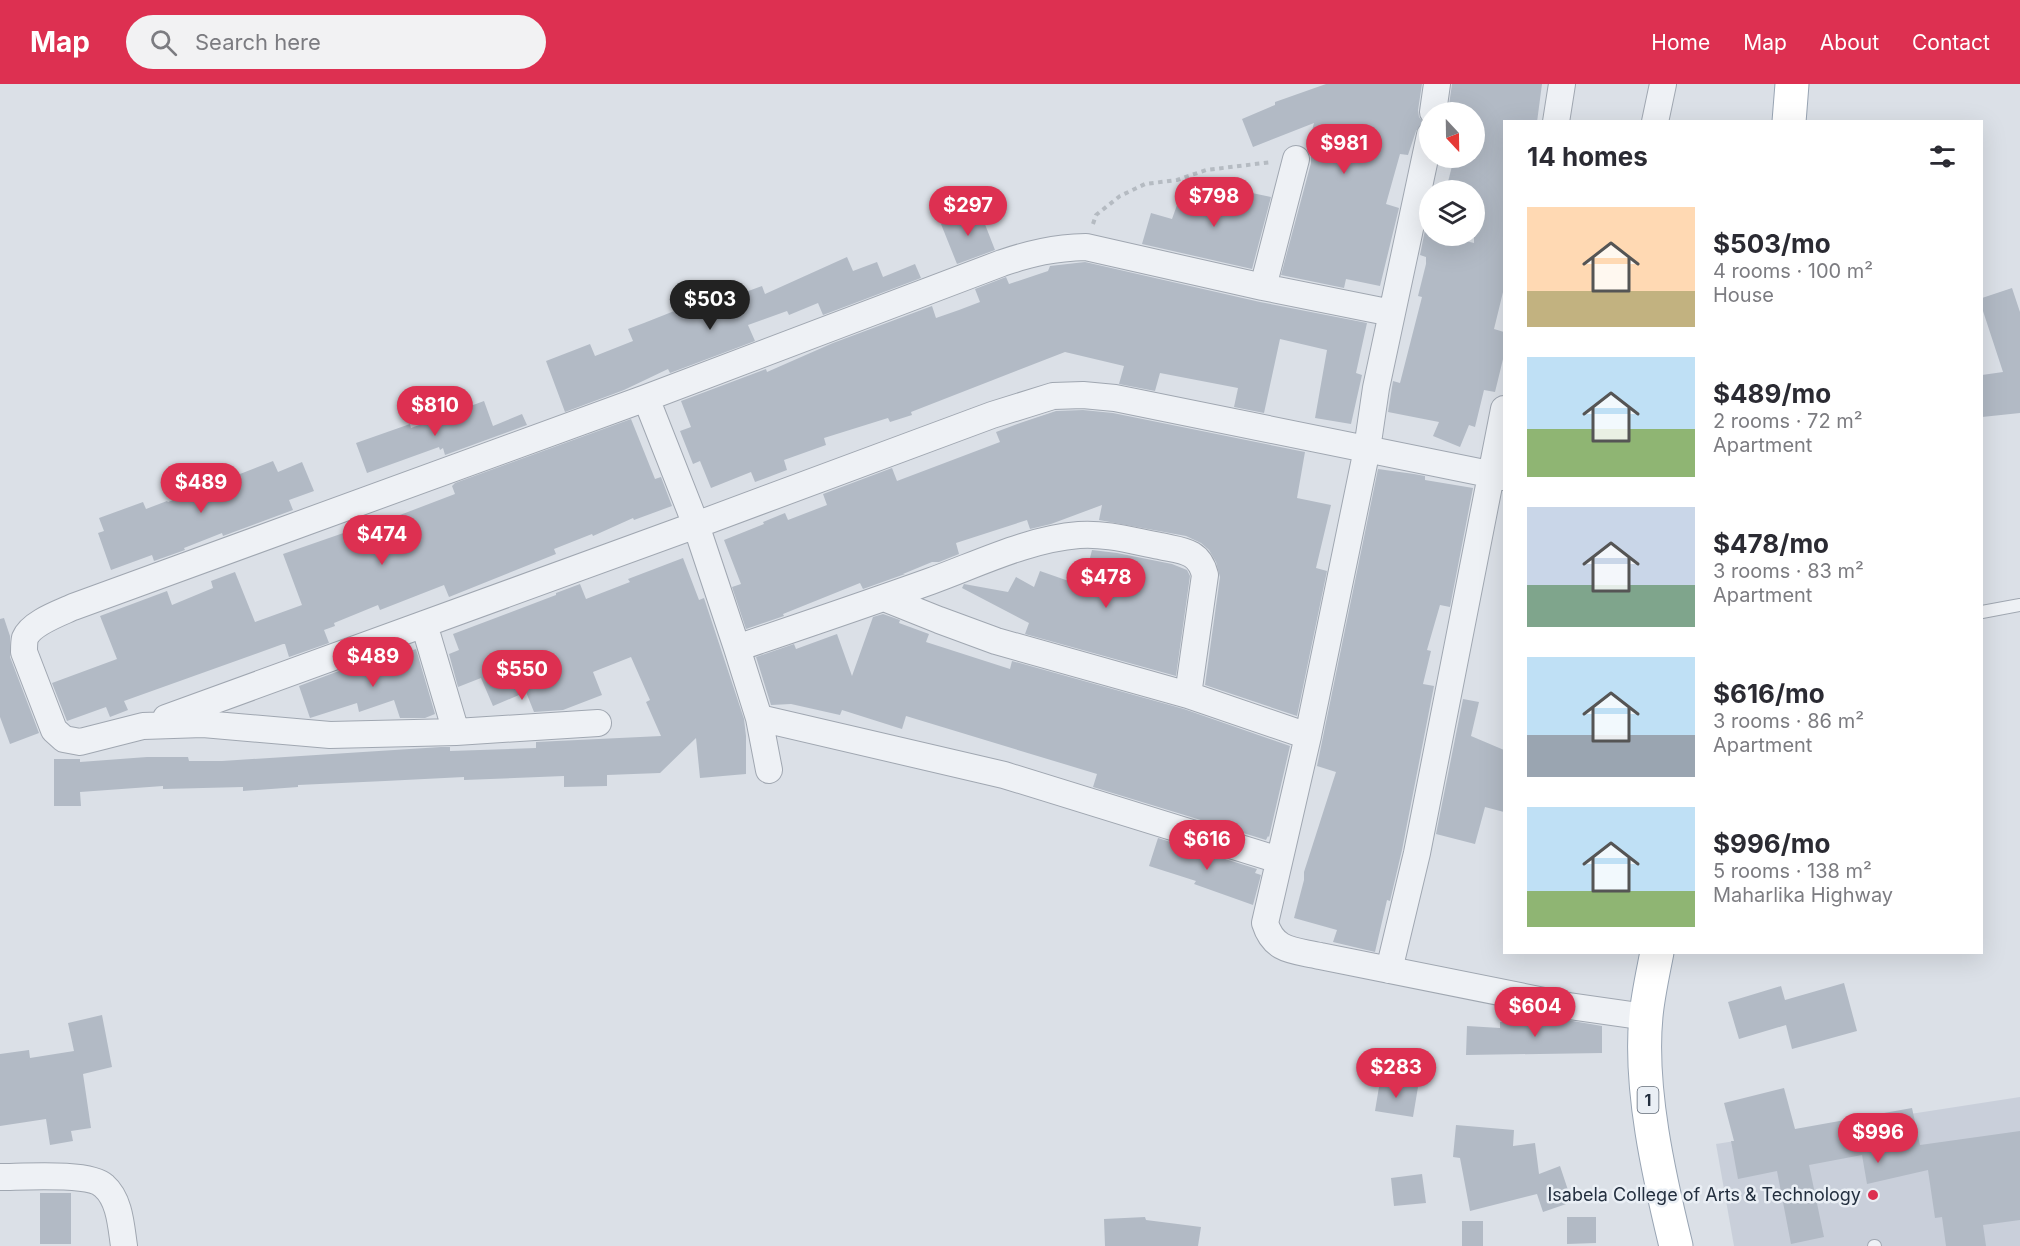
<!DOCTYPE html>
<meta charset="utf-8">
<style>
body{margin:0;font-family:Inter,sans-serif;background:#f2f2f3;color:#2b2b33;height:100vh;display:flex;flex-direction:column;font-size:22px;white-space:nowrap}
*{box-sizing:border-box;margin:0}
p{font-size:20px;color:#7c7c81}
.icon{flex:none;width:33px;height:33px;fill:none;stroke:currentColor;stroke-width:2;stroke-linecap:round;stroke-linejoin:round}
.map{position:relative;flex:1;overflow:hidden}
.sheet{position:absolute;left:1503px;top:36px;width:480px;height:834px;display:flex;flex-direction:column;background:#fff;border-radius:0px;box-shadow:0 6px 24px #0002}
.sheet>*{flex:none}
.needle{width:39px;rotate:158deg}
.buttons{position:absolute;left:1419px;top:18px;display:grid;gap:12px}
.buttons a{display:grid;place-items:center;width:66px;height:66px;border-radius:50%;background:#fff;box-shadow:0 6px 24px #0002;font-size:30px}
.price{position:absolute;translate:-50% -51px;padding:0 14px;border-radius:21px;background:#dd3051;color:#fff;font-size:20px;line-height:39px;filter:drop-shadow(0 2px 3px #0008)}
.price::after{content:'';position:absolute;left:50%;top:36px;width:18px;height:14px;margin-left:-9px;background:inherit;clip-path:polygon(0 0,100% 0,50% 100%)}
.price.on{background:#222;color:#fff}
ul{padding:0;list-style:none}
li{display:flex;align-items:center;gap:18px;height:150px;padding:0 24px}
li span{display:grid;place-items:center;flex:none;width:168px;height:120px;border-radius:0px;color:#555}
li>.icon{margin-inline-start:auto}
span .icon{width:72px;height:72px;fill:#fffc;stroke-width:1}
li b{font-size:26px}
h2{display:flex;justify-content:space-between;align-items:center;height:72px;padding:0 24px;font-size:26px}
header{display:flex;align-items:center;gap:36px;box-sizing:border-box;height:84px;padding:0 30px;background:#dd3051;color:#fff}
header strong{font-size:28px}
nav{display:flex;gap:33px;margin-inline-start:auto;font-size:21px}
.search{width:420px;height:54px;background:#f2f2f3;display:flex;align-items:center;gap:15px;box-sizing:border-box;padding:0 21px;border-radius:33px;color:#7c7c81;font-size:22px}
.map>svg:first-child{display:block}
.built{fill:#c9cfda}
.building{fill:#b2bac5}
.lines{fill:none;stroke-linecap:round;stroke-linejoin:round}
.lane-casing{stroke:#a0a7b1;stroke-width:14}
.street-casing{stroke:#a0a7b1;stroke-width:28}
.primary-casing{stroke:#99a5b4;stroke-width:35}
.path{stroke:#b5bbc2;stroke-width:4;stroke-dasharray:4.5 4.5;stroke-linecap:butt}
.lane{stroke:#eef1f5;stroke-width:12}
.street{stroke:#eef1f5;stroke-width:26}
.primary{stroke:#fff;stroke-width:33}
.poi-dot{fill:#dd3051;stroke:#eaeff5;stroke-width:2}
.labels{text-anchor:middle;stroke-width:5;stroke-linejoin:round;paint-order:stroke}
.shield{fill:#eaeff5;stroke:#5f6976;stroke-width:1.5}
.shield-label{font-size:16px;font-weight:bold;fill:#232f3f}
.poi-label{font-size:18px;fill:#232f3f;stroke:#eaeff5;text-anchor:end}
</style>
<header>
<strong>Map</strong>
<div class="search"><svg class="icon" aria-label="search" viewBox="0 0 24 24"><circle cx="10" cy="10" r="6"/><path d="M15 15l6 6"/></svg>Search here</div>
<nav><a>Home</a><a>Map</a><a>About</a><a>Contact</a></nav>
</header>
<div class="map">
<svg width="2020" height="1162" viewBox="0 0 2020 1162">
<rect width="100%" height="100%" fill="#dbe0e7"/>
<!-- built -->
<path class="built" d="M2020,1013v149h-286l-18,-102z"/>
<!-- building -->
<path class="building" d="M1326,0h96l-4,26 1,7 4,5 -7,9 -8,24 -8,-1 -14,50 13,4 -19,78 -34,-7 -2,9 -63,-13 30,-112v-7l-4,-7 7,-26 -61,24 -11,-28 33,-14v-3z
M1452,0h90l-5,38h-33v166l-10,41 10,3v23l-9,37 -11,-2 -9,37 -6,-2 -9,22 -27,-11 6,-14 -51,-10 5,-31 7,2 22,-86 -4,-1 8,-32v-7l-6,-2 5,-25 5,2v4h15l29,7v-53h-28l8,-32h20v-46h-26z
M1200,106l37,5 1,-5 33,7 -19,72 -110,-25 9,-31 21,6 5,-14 19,6z
M979,125l16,41 -38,14 -16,-40z
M847,173l6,14 24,-9 6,15 32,-13 6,14 -98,37 -5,-12 -29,12 -2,-4 -39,14 7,16 -85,32 -2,-4 -44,21 -59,22 -19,-51 44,-17 5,12 38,-15 -5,-12 16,-6 53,-21 2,7 63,-23 3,8z
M1085,178l175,40 107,21 -11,50 6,2 -11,49 -36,-6 12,-68 -47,-11 -16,74 -30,-6 4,-19 -78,-15 -5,18 -36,-7 5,-18 -59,-14 -154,60 1,3 -22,7 -2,-4 -64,20 2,7 -42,15 3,10 -32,12 -4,-10 -40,16 -11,-27 -7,3 -13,-33 11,-4 -10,-26 85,-32 1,3 66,-29 99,-37 4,12 23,-8 21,-8 -5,-13 31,-12 3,7 39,-13 2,-5z
M2012,204l8,24v101l-38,4v-42l21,-3 -21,-64v-10z
M484,317l9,25 29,-12 5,11 -82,30 -2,-7 -3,2 -1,-3 -72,26 -11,-30 54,-19 1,4z
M1083,326l30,3 192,39 -8,46 34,7 -15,63 11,3 -30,145 -92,-31 15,-108 -4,-15 -7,-12 -8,-7 -15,-7 -87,-16 3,-15 -51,19 -21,5 -3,-9 -71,23 3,11 -20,8h-7l-29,12h2l-42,15 -3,-6 -77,31 1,2 -38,13 -14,-42 9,-3 -17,-44 40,-16 -1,-2 22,-9 3,7 39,-15 -4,-11 69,-26 5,13 103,-39 -4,-10 27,-10 33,-11z
M631,335l24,60 6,-2 11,29 -38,14 -1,-2 -40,18 -1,-2 -38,15 2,5 -107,43 -5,-12 -64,25 -2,-5 -44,18 1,3 -11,4 5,13 -40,14 -4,-13h-2l-159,57 4,9 -18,7 -4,-10 -39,14 -15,-38 65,-24 -17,-43 67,-25 5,14 41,-17 -2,-7 24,-9 20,50 47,-17 -19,-51 95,-33 1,2 76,-29 -3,-8 3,-3z
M273,377l5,11 24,-10 12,29 -25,9 4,10 -70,26 -1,-3 -38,15 1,2 -31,11 -2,-6 -41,15 -13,-37 6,-2 -5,-13 44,-16 3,7 21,-8 1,1z
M1378,385l36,5 11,2v4l48,8 -23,119 -10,-2 -13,45 4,1 -8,33 11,2 -32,164 -12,51 -3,-1 -12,52 -42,-10 4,-12 -43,-12 10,-38v-8l32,-100 -19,-6z
M1092,466l25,3 55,11 15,6 3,6 -14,100 -151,-42 4,-11 -67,-35 2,-4 44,8 8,-15 18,10 6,-16 43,15z
M683,474l16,42 5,-2 40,121 2,17v38l-46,4 -4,-40 -36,35 -53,2v11l-43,1v-11l-100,4v-3l-79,4 -87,4v2l-55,4v-4l-80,2v-3l-83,6 1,14h-27v-47h26v3l67,-5h41l1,4h33l219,-14h9v4l86,-3v-6l125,-6 -15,-34 4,-2 -19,-43 -38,15 9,23 -39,15 -29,2 -8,-20 -33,14 -12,-28 -23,9 -9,-33 10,-4 -6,-16 103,-39v-2l24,-9 6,15 44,-17 -2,-3z
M883,530l17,6 -1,3 30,11 -3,8 84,27 2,-8 172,48 106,37 -21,91 -1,-1 -2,4 -173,-53 4,-13 -191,-58 -4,13 -60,-19 -2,5 -49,-11 -20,1 -15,-48 38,-13 2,5 41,-15 15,42 21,-59z
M4,534l6,18v21l29,76 -29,11 -10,-27v-98z
M416,565l19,65 -10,4h-25l-6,-18 -35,12 -2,-9 -47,15 -11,-32 69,-26 1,5 8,-2z
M1463,615l16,3 -8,34 33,14v62l-19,-5 -10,37 -39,-10z
M1158,754l99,31 -2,4 6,2 -8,30 -59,-21 2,-3 -47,-15z
M1844,899l13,48 -65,18 -6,-24 -47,14 -11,-37 53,-16 4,14z
M1526,929l76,13v27l-136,2 1,-29 33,2v-6l25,-1z
M102,931l10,52 -29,7 8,54 -20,3 2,10 -23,4 -4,-26 -46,7v-72l29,-4 1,8 44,-7 -6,-28z
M1380,997l38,6 -5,30 -38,-6z
M1784,1004l11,41 117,-21 8,37 100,-14v89l-37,5 3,21h-40l-4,-29 -7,1 -7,-48 -61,14 -5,-29 -53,10 15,72 -33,7 -14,-73 -39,8 -7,-38h3l-10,-38z
M1456,1041l58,5 -1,16 22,-3 4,31 21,-8 12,36 -29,10 -6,-18 -67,17 -10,-53 -7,-1z
M1422,1090l4,29 -32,3 -3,-28z
M40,1109h31v51h-31z
M1145,1133l1,3 55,7 -3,19h-93l-1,-27z
M1567,1133h29v26l-29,1z
M1462,1137h21v25h-21z"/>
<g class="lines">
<defs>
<path id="lane" d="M1982,528l38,-7
M1874,1162h1"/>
<path id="street" d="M1433,28l4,-28
M1556,38l6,-38
M1655,38l8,-38
M1430,51l-54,253 -9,61 -59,287 -43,187c9,29 29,27 55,33l249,50 77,11
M1263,203l33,-128
M646,314l50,127 41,123 22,70 10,52
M884,514l55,22 57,21 192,54 120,41
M424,540l32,108
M737,564c65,-22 130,-44 194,-67 47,-17 97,-42 148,-46 27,-2 54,6 81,11 22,5 39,4 45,29l-17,120
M166,634l530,-193 296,-110 61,-19 30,-1 32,3 389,79
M759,634l245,57 275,85
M598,639l-142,9 -126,3 -127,-11 -60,2 -63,16 -16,-3 -10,-9 -30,-78c0,-5 0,-10 1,-14 6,-15 35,-25 48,-31l573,-209 356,-135c30,-10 51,-15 84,-16l177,40 129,26
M1389,886l28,-117 87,-444
M0,1093c22,0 90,-5 104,9 16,14 17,40 20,60"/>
<path id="primary" d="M1789,38l3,-38
M1657,868c-4,21 -9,43 -11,64 -7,72 13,160 30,230"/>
</defs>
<!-- lane casing -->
<use href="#lane" class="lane-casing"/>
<!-- street casing -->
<use href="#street" class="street-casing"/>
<!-- primary casing -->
<use href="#primary" class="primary-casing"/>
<!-- path -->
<path class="path" d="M1093,140l3,-9 24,-19 25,-12 32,-4 29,-10 66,-8"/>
<!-- lane -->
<use href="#lane" class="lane"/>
<!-- street -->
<use href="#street" class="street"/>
<!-- primary -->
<use href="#primary" class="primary"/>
</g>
<!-- markers -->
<circle class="poi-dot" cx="1873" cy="1111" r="6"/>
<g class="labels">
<!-- shield labels -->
<rect class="shield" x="1637.5" y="1003" width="21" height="26" rx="4.5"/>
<g class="shield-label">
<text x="1648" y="1022">1</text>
</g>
<!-- poi labels -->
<g class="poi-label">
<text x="1861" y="1117">Isabela College of Arts &amp; Technology</text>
</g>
</g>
</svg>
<div class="buttons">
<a><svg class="needle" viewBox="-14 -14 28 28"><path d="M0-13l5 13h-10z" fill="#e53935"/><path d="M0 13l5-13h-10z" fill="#7c7c81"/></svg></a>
<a><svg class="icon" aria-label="layers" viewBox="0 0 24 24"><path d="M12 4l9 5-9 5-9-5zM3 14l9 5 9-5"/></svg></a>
</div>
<b class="price" style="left:1344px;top:91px">$981</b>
<b class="price" style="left:1214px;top:144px">$798</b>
<b class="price" style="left:968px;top:153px">$297</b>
<b class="price on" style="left:710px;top:247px">$503</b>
<b class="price" style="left:435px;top:353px">$810</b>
<b class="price" style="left:201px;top:430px">$489</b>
<b class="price" style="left:382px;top:482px">$474</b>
<b class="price" style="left:1106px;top:525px">$478</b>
<b class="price" style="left:373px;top:604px">$489</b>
<b class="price" style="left:522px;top:617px">$550</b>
<b class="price" style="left:1207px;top:787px">$616</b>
<b class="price" style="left:1535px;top:954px">$604</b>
<b class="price" style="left:1396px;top:1015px">$283</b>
<b class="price" style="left:1878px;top:1080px">$996</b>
<section class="sheet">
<h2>14 homes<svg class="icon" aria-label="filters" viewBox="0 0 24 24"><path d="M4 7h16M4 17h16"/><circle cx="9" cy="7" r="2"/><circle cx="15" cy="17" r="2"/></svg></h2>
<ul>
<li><span style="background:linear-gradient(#ffd9b3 70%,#c2b280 0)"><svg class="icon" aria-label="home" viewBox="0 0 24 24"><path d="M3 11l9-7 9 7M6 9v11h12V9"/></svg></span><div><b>$503/mo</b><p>4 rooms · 100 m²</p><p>House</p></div></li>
<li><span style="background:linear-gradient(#bfe0f5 60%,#8fb573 0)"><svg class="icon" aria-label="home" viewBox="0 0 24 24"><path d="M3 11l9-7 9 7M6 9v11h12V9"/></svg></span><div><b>$489/mo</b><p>2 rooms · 72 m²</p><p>Apartment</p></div></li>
<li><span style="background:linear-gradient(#c9d6e8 65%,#7fa58c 0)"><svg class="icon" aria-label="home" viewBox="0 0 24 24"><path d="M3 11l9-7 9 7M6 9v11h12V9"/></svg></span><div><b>$478/mo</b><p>3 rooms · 83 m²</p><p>Apartment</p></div></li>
<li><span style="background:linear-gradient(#bfe0f5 65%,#9aa5b1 0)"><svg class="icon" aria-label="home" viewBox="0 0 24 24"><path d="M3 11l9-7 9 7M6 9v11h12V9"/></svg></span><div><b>$616/mo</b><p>3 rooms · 86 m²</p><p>Apartment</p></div></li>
<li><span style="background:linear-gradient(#bfe0f5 70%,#8fb573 0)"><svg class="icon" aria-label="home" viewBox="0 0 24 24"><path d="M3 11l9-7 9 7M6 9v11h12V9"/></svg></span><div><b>$996/mo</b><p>5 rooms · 138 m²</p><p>Maharlika Highway</p></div></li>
</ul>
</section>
</div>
